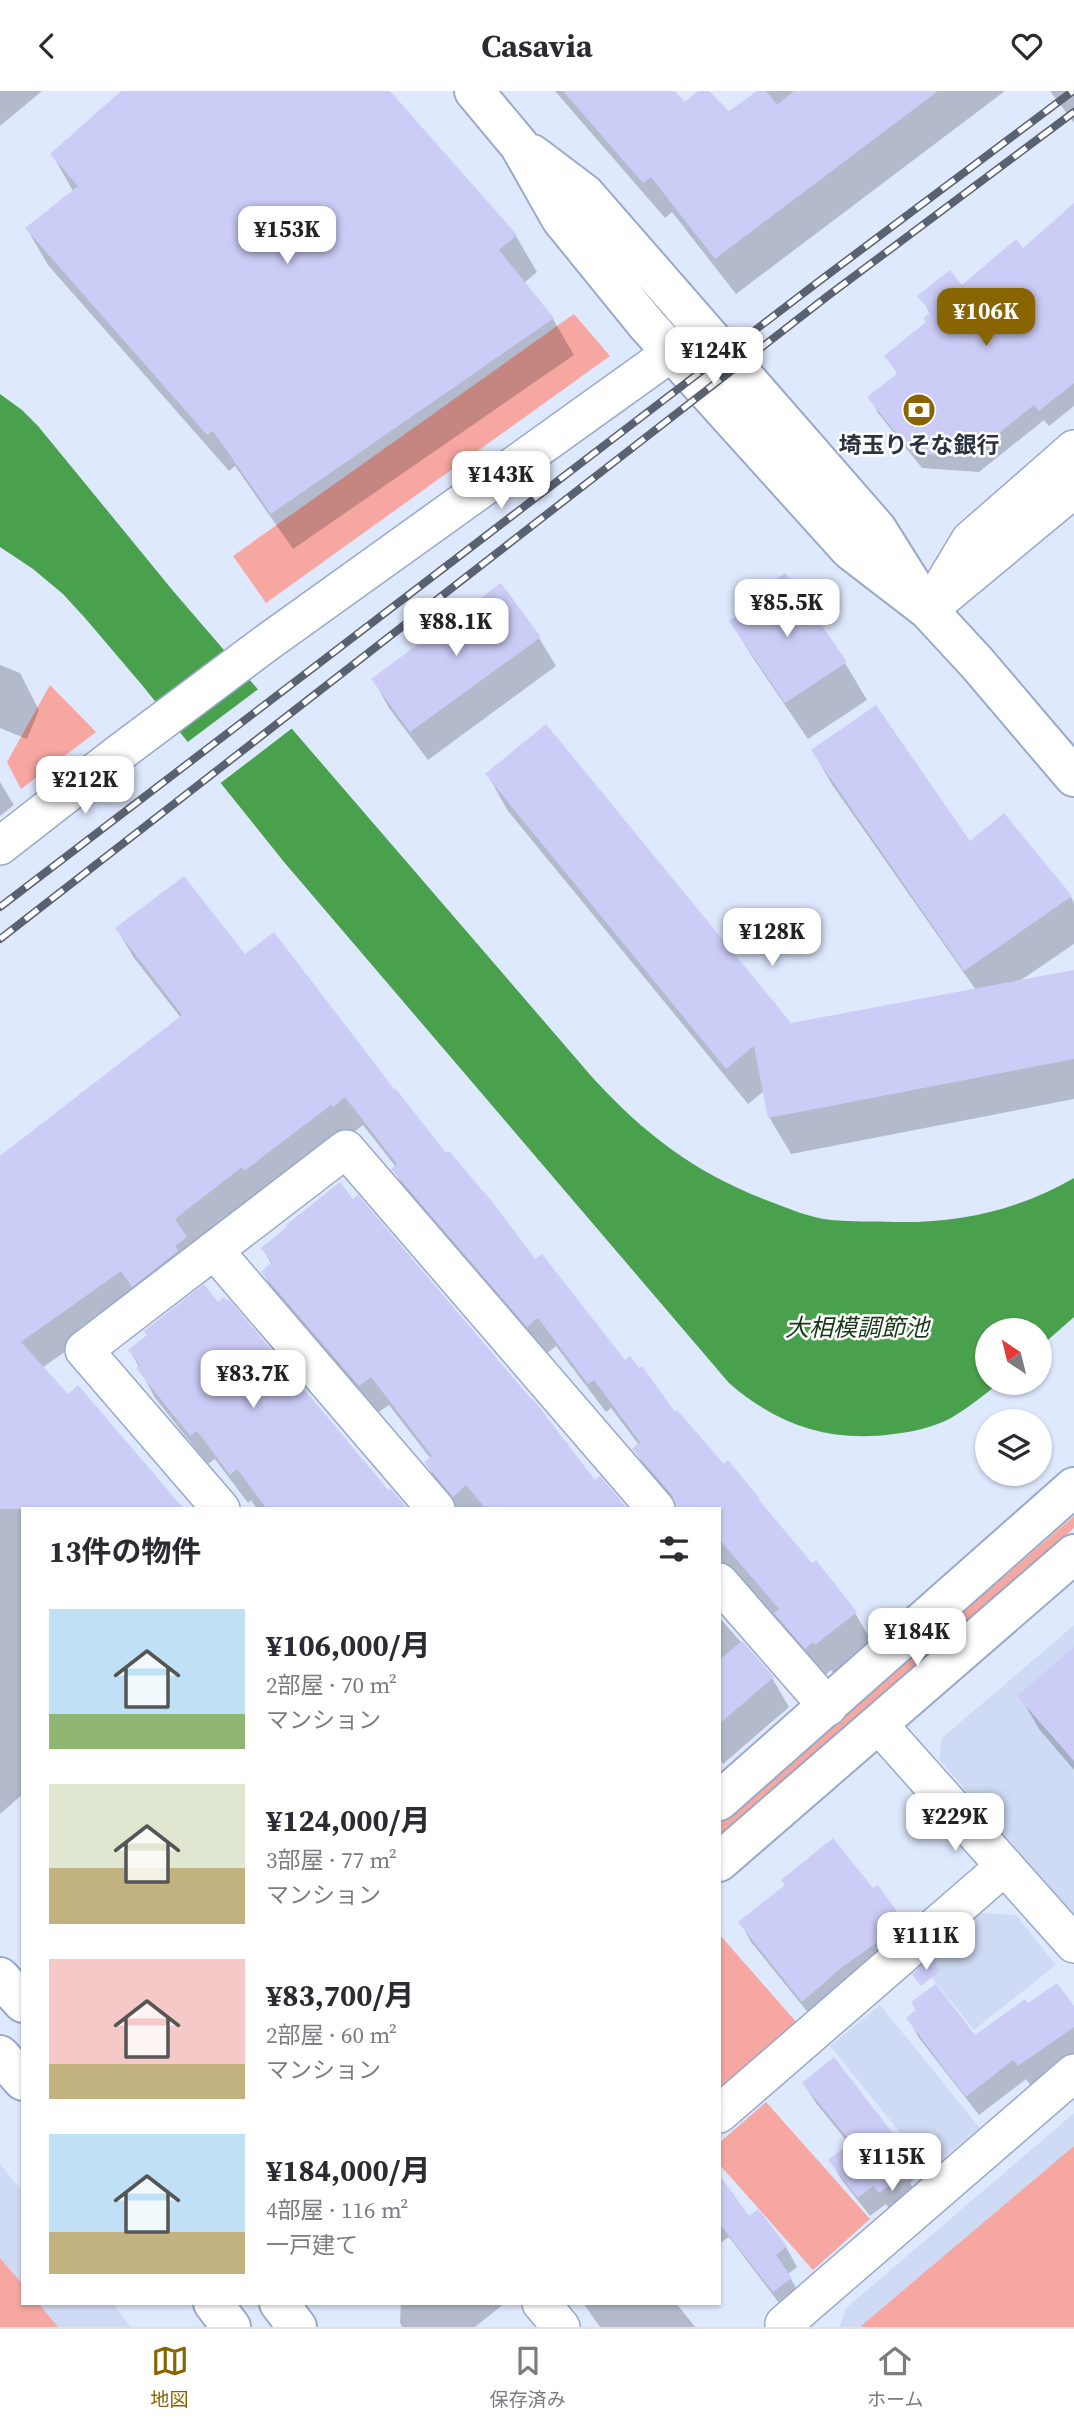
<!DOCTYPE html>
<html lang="ja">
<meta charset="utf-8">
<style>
body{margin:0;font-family:"Source Serif 4","Noto Sans JP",serif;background:#f7f7f7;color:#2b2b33;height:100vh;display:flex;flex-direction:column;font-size:26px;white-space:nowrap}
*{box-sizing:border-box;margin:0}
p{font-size:23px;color:#7c7c81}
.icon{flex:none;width:38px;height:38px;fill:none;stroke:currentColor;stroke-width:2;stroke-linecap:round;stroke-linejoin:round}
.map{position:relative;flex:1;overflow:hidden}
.panel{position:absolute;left:21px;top:1416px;width:700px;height:798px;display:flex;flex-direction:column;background:#fff;border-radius:0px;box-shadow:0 2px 5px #0004}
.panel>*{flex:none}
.needle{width:46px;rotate:325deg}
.fabs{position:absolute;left:975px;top:1227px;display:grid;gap:14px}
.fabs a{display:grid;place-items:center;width:77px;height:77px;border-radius:50%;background:#fff;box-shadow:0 2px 5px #0004;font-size:35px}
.price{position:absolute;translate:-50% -60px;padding:0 16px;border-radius:14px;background:#fff;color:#222;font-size:23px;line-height:46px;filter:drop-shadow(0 2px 4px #0008)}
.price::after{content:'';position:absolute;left:50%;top:42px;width:21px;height:16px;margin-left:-10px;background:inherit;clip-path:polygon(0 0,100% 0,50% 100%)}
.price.on{background:#896502;color:#fff}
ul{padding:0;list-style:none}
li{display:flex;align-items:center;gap:21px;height:175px;padding:0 28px}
li span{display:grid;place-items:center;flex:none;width:196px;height:140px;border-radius:0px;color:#555}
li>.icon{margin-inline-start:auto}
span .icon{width:84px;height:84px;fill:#fffc;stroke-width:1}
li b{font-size:30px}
h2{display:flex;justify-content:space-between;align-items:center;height:84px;padding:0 28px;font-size:30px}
header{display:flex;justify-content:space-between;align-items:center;height:91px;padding:0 28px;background:#fff;font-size:32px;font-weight:700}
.menu{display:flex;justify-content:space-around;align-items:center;height:98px;border-top:2px solid #e1e1e2;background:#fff;font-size:19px;color:#7c7c81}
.menu a{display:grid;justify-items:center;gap:4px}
.menu .on{color:#896502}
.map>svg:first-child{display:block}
.built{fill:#cfdbf4}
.green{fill:#f7a7a1}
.water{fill:#4aa14d}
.pier{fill:#dfe9fe}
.shadow{fill:#0003}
.building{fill:#cccdf7}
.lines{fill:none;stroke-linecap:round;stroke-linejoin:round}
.minor-casing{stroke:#99a9c9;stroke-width:40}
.tertiary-casing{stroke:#99a9c9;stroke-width:42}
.minor{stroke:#fff;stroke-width:37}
.tertiary{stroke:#fff;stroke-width:38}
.rail-casing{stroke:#5a6271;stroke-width:8}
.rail{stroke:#fff;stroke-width:5;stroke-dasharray:16;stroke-linecap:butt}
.labels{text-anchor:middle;stroke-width:5;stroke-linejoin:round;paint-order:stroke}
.poi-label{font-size:23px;font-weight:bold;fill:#2c3340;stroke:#fff}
.water-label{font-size:24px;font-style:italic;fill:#163817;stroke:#fff}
</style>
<header><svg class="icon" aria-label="back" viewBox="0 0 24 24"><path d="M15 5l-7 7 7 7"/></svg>Casavia<svg class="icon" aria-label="heart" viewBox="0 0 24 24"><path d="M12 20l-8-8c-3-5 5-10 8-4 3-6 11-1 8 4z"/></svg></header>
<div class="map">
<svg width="1074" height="2236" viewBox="0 0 1074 2236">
<rect width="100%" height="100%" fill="#dfe9fe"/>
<!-- built -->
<path class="built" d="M1074,1534v293l-135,-159 3,-21z
M979,1822l37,2 40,50 -82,65 -55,-68z
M880,1914l100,123 -50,41 -100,-123z
M1074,2022v214h-234l5,-18z
M0,2073l23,28v111h89l19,24h-131z"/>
<!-- green -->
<path class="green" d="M574,223l36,42 -344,247 -33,-47z
M50,594l46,47 -75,57 -14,-27z
M1074,1425v12l-355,307v-11z
M719,1843l79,90 -79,70z
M766,2011l104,117 -57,51 -94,-106v-21z
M1074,2055v181h-212l-1,-1z
M0,2167l23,27v18h15l20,24h-58z"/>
<!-- water -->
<path class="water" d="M0,303l22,16 16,16 136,166 418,485c55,60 106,98 182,126 18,7 38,15 57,17 21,2 43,1 64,2 64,1 124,-12 179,-44v139l-34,30v-17h-53v53h12c-15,12 -31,25 -48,35 -17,9 -39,14 -57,16 -64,9 -117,-9 -165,-51l-445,-521 -142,-177 -57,-67 -22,-24 -30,-25 -33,-22z"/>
<!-- pier -->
<path class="pier" d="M261,596l34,39 -77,59 -33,-41z"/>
<!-- shadow -->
<path class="shadow" d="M0,0h42l-42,35z
M124,0h264l128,145 21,36 -13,11 29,36 21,36 -281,194 -58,-83 -6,5 -181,-206 -21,-36 46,-38 -21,-37z
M555,0h117l12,14 17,-14h5l22,22 32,-22h245l-269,203 -64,-82 -7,6z
M1050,0h24v32z
M1074,115v200l-25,20 -5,-6 -65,52 -57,-4 -44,-55 -8,-16 28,-22 -12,-19 42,-33 3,-8 -11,-19 42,-8 61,-38z
M785,484l60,88 22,37 -59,39 -55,-81 -22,-36 23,-16z
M539,547l17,28 -128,94 -39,-52 -16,-29z
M0,574l20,8 19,37 -12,29 -27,-11z
M813,660l157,93 33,-28 68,81 3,6v41l-56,38 56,-10v127l-283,55 -22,-37 -5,-26 -16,13 -240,-293 -21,-37 303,251 186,-35 -143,-204z
M0,691l14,23 -14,11z
M117,838l128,28 201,198 89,107 89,101 140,146 91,104 17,29 -39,31 -2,-3 -8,7 -104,-78v-90h-42l-26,-31 -17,-29 5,-4 -28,-37 -5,4 -50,-66 -11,9 -135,-157 -17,-29 3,-2 -33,-42 -224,174 -97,69 -19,141v285l-23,20v-656l181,-140 -47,-60z
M263,1158l332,234 31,26h-169l-14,-17 -17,-29 5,-4 -42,-54 -13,9 -96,-112 -17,-29 9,-8z
M130,1259l259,144 18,15h-150l-6,-9 -3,3 -33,-44 -7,5 -53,-66z
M719,1526l53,61 17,29 -66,57 -4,-5z
M1074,1558v121l-35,-41 -19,-33z
M786,1795l86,5 33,34 11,20 -102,75 -63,-78 -11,-20z
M1028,1915l46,3v45l-44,31 -4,-6 -47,36 -60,-77 -11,-20 67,19z
M804,1993l96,61 11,19 -4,4 6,12 -3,3 6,10 -25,19 -5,-8 -16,12 -28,-36 -12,-20 20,-15 -34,-42z
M719,2088l29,39 10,-7 28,36 11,20 -9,7 14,24 -17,13 -56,-74 -10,7z
M401,2212h104l-30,24h-73l-2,-5z
M583,2212h93l19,24h-95z"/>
<!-- building -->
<path class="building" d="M121,0h269l127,144 -18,15 55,68 -283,196 -58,-83 -6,4 -182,-207 53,-42 -28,-32z
M563,0h112l10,11 13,-11h11l20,20 28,-20h9l11,14 17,-14h144l-223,168 -64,-82 -8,6z
M1074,112v180l-35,28 -5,-6 -65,52 -57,-4 -45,-56 31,-24 -14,-17 42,-34 -3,-4 8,-6 -14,-16 33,-26 12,15 54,-46 7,9z
M785,482l62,89 -62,41 -56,-82 23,-16 -4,-6z
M501,492l40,54 -131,95 -39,-53z
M876,614l94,136 34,-28 68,83 -108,75 -153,-221z
M546,633l245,299 283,-53v89l-306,59 -14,-72 -28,23 -241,-295z
M184,785l61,78 29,-22 121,158 1,-1 50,64 3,-2 45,53 41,55 7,-5 83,106 5,-4 9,12 3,-2 33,46 2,-2 47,54 4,-4 32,39 -1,1 53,63 4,-3 41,52 -42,33 -2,-3 -8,7 -31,-36 5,-4 -60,-70v-30h-43l-4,-14 -40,-46 8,-7 -46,-62 -6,4 -50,-66 -11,9 -136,-158 6,-5 -52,-67 -12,10 -2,-2 -87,66 -2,-4 -67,52 12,18 -12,9 3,5 -46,36 -11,-16 -100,71 47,52 10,-9 106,124h-184v-353l182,-141 -67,-87z
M340,1091l13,17 5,-4 174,205 1,-1 62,81 5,-4 28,33h-142l-20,-24 -13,12 -29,-35 8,-6 -61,-79 -12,9 -98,-114 11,-10 -11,-14 26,-21 -1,-2z
M204,1193l14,18 6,-5 3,4 2,-2 160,192 2,-2 17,20h-141l-30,-40 -7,6 -33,-44 -7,5 -54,-68 4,-3 -12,-15 19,-15 -3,-4z
M742,1550l32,36 -55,47v-64z
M1074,1556v114l-57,-65z
M833,1747l40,50 5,-3 28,39 -20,18 -3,-4 -42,30 -39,34 -64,-80 47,-37 -4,-5z
M931,1867l9,13 -19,15 -9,-12z
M1057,1892l17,23v21l-56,39 -5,-6 -47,37 -60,-79 10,-8 -5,-8 25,-18 39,51 50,-36 3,4z
M834,1966l67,87 -6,5 9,10 -5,4 7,10 -27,20 -6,-7 -15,12 -30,-38 23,-18 -49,-59z
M719,2083l30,42 9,-7 29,37 -11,9 16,23 -19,14 -54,-69z"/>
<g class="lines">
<defs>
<path id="minor" d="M1074,358l-104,91 -42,70 146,-121
M0,755l118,-92 147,-110 431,-309
M214,1159l222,259
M221,1418l-137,-159 262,-201 310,360
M719,1491l109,125
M878,1633l196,220
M719,2023l286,-248
M541,2212l20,24
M786,2236l-2,-3 290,-251"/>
<path id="tertiary" d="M474,0l45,54 42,74 86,106 203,225 78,60 49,53 97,114
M532,63l53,40 292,335 37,59
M719,1710l355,-314
M719,1771l355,-308
M0,1886l23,26
M0,1964l23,26
M213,2212l18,24
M279,2212l18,24"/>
</defs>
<!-- minor casing -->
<use href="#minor" class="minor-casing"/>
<!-- tertiary casing -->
<use href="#tertiary" class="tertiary-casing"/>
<!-- minor -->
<use href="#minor" class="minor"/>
<!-- tertiary -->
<use href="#tertiary" class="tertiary"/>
<defs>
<path id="rail" d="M0,816l822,-628 251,-188
M0,848l829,-644 245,-183"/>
</defs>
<!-- rail casing -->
<use href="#rail" class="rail-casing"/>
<!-- rail -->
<use href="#rail" class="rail"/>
</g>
<!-- icons -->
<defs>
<symbol id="bank-disc" viewBox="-11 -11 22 22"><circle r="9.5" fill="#896502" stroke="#fff"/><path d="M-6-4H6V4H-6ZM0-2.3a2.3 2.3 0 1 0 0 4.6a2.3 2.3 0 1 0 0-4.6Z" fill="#fff"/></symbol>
</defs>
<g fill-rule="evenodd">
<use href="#bank-disc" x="900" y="300" width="38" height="38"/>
</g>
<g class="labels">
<!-- poi labels -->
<g class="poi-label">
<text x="919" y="362">埼玉りそな銀行</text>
</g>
<!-- water labels -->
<g class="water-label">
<text x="857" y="1245">大相模調節池</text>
</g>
</g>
</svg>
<div class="fabs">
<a><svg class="needle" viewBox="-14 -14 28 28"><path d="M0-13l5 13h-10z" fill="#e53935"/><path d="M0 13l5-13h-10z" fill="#7c7c81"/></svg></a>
<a><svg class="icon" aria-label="layers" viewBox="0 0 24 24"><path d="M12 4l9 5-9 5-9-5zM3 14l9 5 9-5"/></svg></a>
</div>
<b class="price" style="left:287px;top:175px">¥153K</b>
<b class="price on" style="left:986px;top:257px">¥106K</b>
<b class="price" style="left:714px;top:296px">¥124K</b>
<b class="price" style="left:501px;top:420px">¥143K</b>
<b class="price" style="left:787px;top:548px">¥85.5K</b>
<b class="price" style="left:456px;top:567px">¥88.1K</b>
<b class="price" style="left:85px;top:725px">¥212K</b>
<b class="price" style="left:772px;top:877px">¥128K</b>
<b class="price" style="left:253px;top:1319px">¥83.7K</b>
<b class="price" style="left:917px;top:1577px">¥184K</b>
<b class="price" style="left:955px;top:1762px">¥229K</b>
<b class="price" style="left:926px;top:1881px">¥111K</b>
<b class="price" style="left:892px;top:2102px">¥115K</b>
<section class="panel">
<h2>13件の物件<svg class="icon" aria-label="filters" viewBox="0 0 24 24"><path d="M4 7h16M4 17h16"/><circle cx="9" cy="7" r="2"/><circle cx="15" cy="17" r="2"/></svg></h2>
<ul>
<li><span style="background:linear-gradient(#bfe0f5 75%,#8fb573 0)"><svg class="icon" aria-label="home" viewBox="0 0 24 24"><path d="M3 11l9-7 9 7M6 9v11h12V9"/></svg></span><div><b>¥106,000/月</b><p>2部屋 · 70 m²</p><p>マンション</p></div></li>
<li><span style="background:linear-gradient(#dfe7d0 60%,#c2b280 0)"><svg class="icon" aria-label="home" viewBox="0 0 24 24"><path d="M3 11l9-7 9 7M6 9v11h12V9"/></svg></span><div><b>¥124,000/月</b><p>3部屋 · 77 m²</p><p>マンション</p></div></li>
<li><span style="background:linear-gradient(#f6c9c9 75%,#c2b280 0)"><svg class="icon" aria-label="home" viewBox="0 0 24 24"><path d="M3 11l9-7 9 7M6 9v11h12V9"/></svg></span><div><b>¥83,700/月</b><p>2部屋 · 60 m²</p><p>マンション</p></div></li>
<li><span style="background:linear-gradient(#bfe0f5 70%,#c2b280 0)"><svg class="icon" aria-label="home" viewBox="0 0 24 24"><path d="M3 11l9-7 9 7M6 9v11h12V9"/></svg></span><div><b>¥184,000/月</b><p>4部屋 · 116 m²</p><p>一戸建て</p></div></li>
</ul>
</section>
</div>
<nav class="menu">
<a class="on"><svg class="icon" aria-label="map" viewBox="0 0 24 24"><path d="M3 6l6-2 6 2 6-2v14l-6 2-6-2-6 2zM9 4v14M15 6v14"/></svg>地図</a>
<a><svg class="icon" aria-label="saved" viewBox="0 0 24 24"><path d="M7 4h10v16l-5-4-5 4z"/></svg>保存済み</a>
<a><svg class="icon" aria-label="home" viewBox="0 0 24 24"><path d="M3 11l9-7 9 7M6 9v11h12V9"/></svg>ホーム</a>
</nav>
